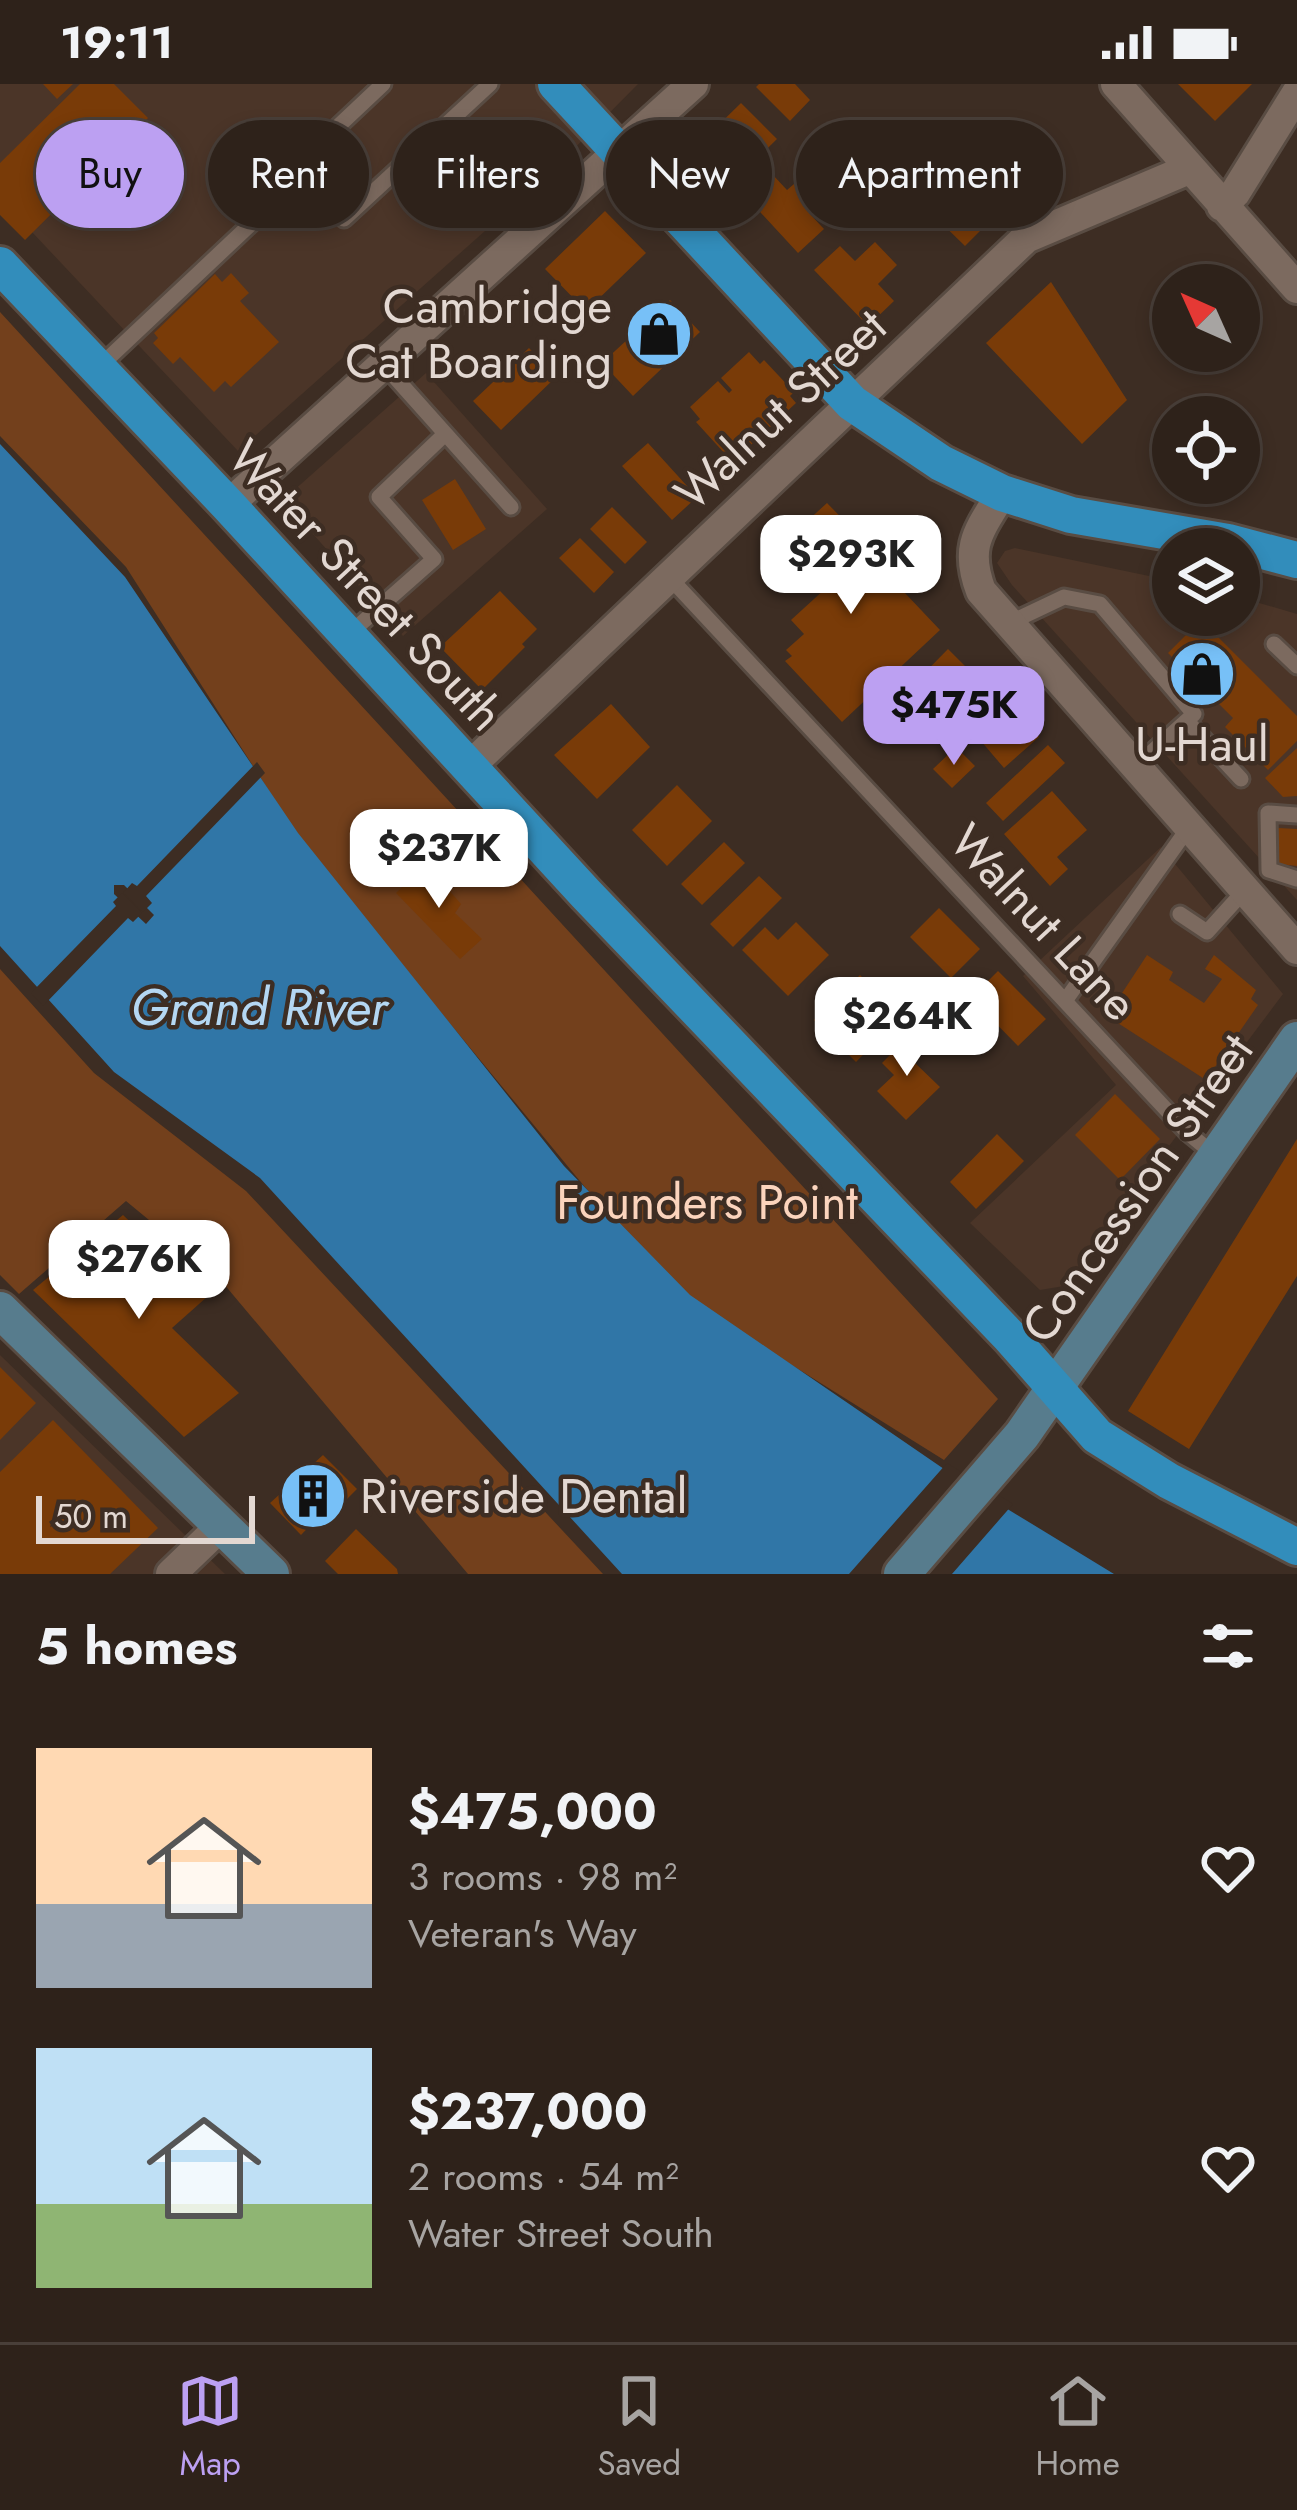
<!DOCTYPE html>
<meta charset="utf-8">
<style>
body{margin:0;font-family:Jost,sans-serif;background:#362a23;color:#f1f3f6;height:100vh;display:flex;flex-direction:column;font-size:45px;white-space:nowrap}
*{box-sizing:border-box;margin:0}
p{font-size:39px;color:#a7a4a2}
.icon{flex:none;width:66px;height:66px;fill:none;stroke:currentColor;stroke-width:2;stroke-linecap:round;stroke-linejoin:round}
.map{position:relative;height:1490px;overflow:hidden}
.panel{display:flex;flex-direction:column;background:#2e221a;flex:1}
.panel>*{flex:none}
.guide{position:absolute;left:36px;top:36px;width:1227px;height:108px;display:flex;gap:24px}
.needle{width:78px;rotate:315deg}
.tools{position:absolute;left:1152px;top:180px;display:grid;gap:24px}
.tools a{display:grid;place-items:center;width:108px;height:108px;border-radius:50%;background:#2e221a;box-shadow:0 6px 18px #0003,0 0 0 3px #493f39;font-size:60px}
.scale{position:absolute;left:36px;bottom:30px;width:219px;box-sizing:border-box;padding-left:12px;border:6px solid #e3d8d2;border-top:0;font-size:33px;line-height:42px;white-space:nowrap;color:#e3d8d2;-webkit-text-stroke:9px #3d2d23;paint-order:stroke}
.price{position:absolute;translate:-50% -102px;padding:0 27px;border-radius:24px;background:#fff;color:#222;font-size:39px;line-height:78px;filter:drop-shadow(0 3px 6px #0008)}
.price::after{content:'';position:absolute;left:50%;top:72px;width:36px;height:27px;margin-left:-18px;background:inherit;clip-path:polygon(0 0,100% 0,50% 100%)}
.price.current{background:#bca0f2;color:#111}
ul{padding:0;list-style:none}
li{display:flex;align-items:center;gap:36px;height:300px;padding:0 36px}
li span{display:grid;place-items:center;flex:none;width:336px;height:240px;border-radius:0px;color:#555}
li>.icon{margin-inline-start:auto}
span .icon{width:144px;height:144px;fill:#fffc;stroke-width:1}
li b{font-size:51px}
h2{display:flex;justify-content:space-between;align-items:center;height:144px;padding:0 36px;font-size:51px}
.tag{padding:0 42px;border-radius:54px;background:#2e221a;box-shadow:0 6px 18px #0003,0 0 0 3px #493f39;font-size:42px;line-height:108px}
.tag.current{background:#bca0f2;color:#111}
.status{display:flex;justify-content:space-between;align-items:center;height:84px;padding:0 60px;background:#2e221a;direction:ltr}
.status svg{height:33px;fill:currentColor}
.menu{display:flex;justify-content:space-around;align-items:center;height:168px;border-top:3px solid #493f39;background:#2e221a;font-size:33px;color:#a7a4a2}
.menu a{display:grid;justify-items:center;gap:6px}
.menu .current{color:#bca0f2}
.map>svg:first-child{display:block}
.built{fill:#4b3528}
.green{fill:#73401c}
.water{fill:#3076a7;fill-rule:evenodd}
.pier{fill:#3d2d23}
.building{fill:#793b08}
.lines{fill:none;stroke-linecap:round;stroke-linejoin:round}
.lane-casing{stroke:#594c43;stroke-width:21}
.street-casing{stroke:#594c43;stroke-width:36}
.secondary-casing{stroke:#594c43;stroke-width:42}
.primary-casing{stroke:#594c43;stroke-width:42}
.lane{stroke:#7c6a5f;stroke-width:15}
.street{stroke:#7c6a5f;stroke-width:30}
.secondary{stroke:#577c8d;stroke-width:36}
.primary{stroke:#328dbb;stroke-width:36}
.labels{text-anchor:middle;stroke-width:9;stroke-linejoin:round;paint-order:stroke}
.poi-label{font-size:48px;fill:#e3d8d2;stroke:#3d2d23;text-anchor:end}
.street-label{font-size:48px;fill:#e3d8d2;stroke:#3d2d23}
.park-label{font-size:48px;fill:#fbd4bd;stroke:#3d2d23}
.water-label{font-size:51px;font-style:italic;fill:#b4d7f3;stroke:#3d2d23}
</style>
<div class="status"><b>19:11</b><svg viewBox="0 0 49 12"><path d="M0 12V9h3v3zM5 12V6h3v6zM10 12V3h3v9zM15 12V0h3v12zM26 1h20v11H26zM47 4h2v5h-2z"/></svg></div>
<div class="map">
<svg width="1297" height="1490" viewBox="0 0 1297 1490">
<rect width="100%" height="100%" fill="#3d2d23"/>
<!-- built -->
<path class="built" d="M0,0h638l-88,89 -312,278 -238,-253z
M426,289l121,136 -144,127 -120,-136z
M1015,464l158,33v34h66v-18l58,17v286l-285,-315 -15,-22 8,-12z
M1161,763l122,147 -219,292 -24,4 -70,-67 146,-138 -93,-109z
M0,1271l225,219h-225z"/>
<!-- green -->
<path class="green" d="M0,228l998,1087 -54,61 -258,-161 -102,-113 -278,-337 -180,-282 -126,-131z
M0,885l94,104 152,118 357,383h-135l-250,-297 -92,-76 -107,93 -19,-19z"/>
<!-- water -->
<path class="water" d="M0,360l125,133 173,256 266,333 126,129 270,185 154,94h-492l-362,-396 -146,-106 -114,-126zM114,801h10l30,30 -8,9 -32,-30z"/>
<!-- pier -->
<path class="pier" d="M257,678l8,11 -119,123 6,7 -9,9 -20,-19 9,-10 5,3z
M122,809l20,20 -9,9 -5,-4 -85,88 -12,-13 85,-87 -3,-4z
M947,1379l66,41 -61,70h-103z"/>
<!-- building -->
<path class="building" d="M43,0h30l-16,15z
M80,0h34l34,34 -123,122 -25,-25v-52z
M759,0h36l15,16 -20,21 -34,-34z
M1178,0h74l-37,37z
M741,19l36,36 -45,44 -36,-36z
M916,65l74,72 -25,25 -74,-72z
M809,87l21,22 -21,20 15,16 -26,24 -50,-54 25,-24 14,15z
M605,127l41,42 -60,58 -41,-42z
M875,158l22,23 -19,19 16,17 -26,25 -54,-56 26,-24 15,15z
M231,189l18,20 -9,8 39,41 -48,45 -6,-6 -11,11 -34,-35 -7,7 -20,-21 5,-5 -4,-5 61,-59 7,8z
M1051,198l76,118 -45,44 -96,-101z
M670,216l30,32 -67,64 -31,-33z
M529,264l27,29 -55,53 -28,-29z
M749,268l11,12 4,-4 30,32 -4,4 6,7 -28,26 -6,-7 -4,3 7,7 -28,26 -7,-7 -4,4 -30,-33 4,-3 -10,-12 28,-26 11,12 3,-3 -11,-12z
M648,359l49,54 -25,23 -50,-54z
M455,395l31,50 -33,21 -31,-50z
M827,419l47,48 -5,4 71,75 -98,92 -57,-61 7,-5 -6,-6 18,-16 -13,-14 35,-32 -43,-45z
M612,423l35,35 -22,22 -35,-35z
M580,454l34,34 -20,21 -35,-35z
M500,507l37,38 -15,15 3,3 -43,43 -42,-43z
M1201,536l96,96v25l-29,29 -43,-43 8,-9 -65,-65z
M948,565l19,19 -57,58 -19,-19z
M976,598l23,26 9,-7 31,36 -35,31 -35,-41 -12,10 -19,-22z
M611,620l39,43 -53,52 -43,-44z
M1048,661l17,18 -62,58 -17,-18z
M956,663l19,19 -23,22 -19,-19z
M1297,664v48l-14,1 -18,-19z
M677,701l35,36 -45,45 -35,-36z
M1052,707l35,39 -30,27 11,12 -18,17 -46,-52z
M1278,744l19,1v37l-18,-2 -5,-13z
M724,758l21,21 -43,42 -21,-21z
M426,780l35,40 -6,9 27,26 -22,20 -64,-66z
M759,792l23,22 -49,49 -23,-23z
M939,824l41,41 -29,29 -41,-41z
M796,838l33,33 -41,41 -46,-46 23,-23 13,13z
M1147,871l26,17 -4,8 35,23 18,-24 -17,-10 9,-14 42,35 -5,9 7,6 -52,75 -99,-64z
M998,887l48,48 -28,27 -47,-48z
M860,891l41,41 -45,46 -42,-42z
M911,950l15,15 -12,13 26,25 -34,33 -29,-29 17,-16 -12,-12z
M1115,1010l45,45 -40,41 -45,-45z
M997,1050l27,27 -48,48 -26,-27z
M1297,1055v137l-108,173 -61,-38z
M123,1131l85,81 -36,32 67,65 -55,44 -151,-147z
M0,1283l36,36 -36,37z
M53,1336l105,108 -48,46h-110v-102z
M323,1371l34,34 -27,27 -6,-5 -23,24 -31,-32z
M356,1445l41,40 1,5h-60l-13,-13z"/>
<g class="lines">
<defs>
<path id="lane" d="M295,83l49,52 146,-135
M384,281l127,142
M98,284l173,-163 24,-38 88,-83
M669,493l519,556 28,23
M1009,539l55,-26 36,7 94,110 -59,53
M348,551l86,-76 -55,-62 66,-63
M1274,560l23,22
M1187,637l54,58
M1297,731l-29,-2 1,57 28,9
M1180,830l27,18 38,-42
M1065,917l124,-174"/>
<path id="street" d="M1116,0l181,204
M1222,122l13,-13 62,-100
M1002,409c-23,38 -38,53 -21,98l316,358
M228,421l465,-421
M469,683l557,-529 163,-69
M171,1490l50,-48"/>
<path id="secondary" d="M0,1226l271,264
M902,1490l120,-139 275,-395"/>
<path id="primary" d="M556,0l296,319 89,60 61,30 69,22 157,27 69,18
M0,181l228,240 358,389 424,443 87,99 72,45 128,66"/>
</defs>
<!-- lane casing -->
<use href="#lane" class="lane-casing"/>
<!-- street casing -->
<use href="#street" class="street-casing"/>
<!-- secondary casing -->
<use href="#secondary" class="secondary-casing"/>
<!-- primary casing -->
<use href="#primary" class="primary-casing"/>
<!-- lane -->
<use href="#lane" class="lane"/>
<!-- street -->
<use href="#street" class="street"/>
<!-- secondary -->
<use href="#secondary" class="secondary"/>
<!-- primary -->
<use href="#primary" class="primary"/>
</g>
<!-- icons -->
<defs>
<symbol id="shop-disc" viewBox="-11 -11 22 22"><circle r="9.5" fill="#77c0f7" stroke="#3d2d23"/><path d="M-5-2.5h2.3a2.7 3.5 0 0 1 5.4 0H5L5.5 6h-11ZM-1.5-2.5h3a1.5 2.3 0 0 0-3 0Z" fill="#111"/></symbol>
<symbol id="building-disc" viewBox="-11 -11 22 22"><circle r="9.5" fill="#77c0f7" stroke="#3d2d23"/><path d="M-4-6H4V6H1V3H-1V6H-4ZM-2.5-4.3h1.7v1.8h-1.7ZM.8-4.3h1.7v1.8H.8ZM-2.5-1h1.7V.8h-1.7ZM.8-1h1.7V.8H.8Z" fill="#111"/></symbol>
</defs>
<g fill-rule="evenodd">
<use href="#shop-disc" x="621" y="212" width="76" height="76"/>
<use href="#shop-disc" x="1164" y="552" width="76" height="76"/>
<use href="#building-disc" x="275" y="1374" width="76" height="76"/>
</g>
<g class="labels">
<!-- poi labels -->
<g class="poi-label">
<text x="612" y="239">Cambridge<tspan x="612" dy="55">Cat Boarding</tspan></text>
<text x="1202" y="677" text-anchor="middle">U-Haul</text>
<text x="360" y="1429" text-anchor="start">Riverside Dental</text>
</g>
<!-- street labels -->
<g class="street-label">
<text transform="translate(780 325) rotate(-43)" y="17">Walnut Street</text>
<text transform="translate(366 501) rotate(47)" y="17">Water Street South</text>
<text transform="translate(1044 838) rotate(47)" y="17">Walnut Lane</text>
<text transform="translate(1137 1104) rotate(-55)" y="17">Concession Street</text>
</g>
<!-- park labels -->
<g class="park-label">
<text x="707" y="1135">Founders Point</text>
</g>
<!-- water labels -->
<g class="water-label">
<text x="259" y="941">Grand River</text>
</g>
</g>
</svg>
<div class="tools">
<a><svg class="needle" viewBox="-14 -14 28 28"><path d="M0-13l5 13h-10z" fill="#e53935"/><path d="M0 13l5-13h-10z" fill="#a7a4a2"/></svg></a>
<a><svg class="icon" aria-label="locate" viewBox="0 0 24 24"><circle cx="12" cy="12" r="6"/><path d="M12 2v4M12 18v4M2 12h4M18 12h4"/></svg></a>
<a><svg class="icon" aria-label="layers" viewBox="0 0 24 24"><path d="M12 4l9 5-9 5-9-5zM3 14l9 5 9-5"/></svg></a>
</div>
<div class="scale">50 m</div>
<b class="price" style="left:851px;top:533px">$293K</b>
<b class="price current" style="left:954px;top:684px">$475K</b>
<b class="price" style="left:439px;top:827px">$237K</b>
<b class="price" style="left:907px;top:995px">$264K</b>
<b class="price" style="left:139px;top:1238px">$276K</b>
<div class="guide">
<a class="tag current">Buy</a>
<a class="tag">Rent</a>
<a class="tag">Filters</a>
<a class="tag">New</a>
<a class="tag">Apartment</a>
</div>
</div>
<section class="panel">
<h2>5 homes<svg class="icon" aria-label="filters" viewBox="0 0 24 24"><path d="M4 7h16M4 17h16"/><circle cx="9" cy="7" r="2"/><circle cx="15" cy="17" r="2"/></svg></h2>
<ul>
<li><span style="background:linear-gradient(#ffd9b3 65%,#9aa5b1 0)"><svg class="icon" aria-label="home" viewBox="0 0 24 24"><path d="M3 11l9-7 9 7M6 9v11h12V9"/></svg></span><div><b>$475,000</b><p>3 rooms · 98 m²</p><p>Veteran's Way</p></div><svg class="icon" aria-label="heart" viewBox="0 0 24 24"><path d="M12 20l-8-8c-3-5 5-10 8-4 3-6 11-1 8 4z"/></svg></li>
<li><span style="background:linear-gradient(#bfe0f5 65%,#8fb573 0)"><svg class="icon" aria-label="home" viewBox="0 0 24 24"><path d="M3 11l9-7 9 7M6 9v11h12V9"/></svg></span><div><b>$237,000</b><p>2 rooms · 54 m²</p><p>Water Street South</p></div><svg class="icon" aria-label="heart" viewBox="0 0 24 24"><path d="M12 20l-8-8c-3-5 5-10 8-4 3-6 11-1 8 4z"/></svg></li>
</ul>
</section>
<nav class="menu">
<a class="current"><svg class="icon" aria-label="map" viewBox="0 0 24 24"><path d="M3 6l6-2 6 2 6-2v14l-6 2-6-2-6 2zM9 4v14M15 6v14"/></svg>Map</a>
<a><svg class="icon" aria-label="saved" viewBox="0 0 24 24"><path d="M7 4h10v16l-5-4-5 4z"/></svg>Saved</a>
<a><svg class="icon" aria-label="home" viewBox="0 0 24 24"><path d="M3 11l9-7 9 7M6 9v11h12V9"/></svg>Home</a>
</nav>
